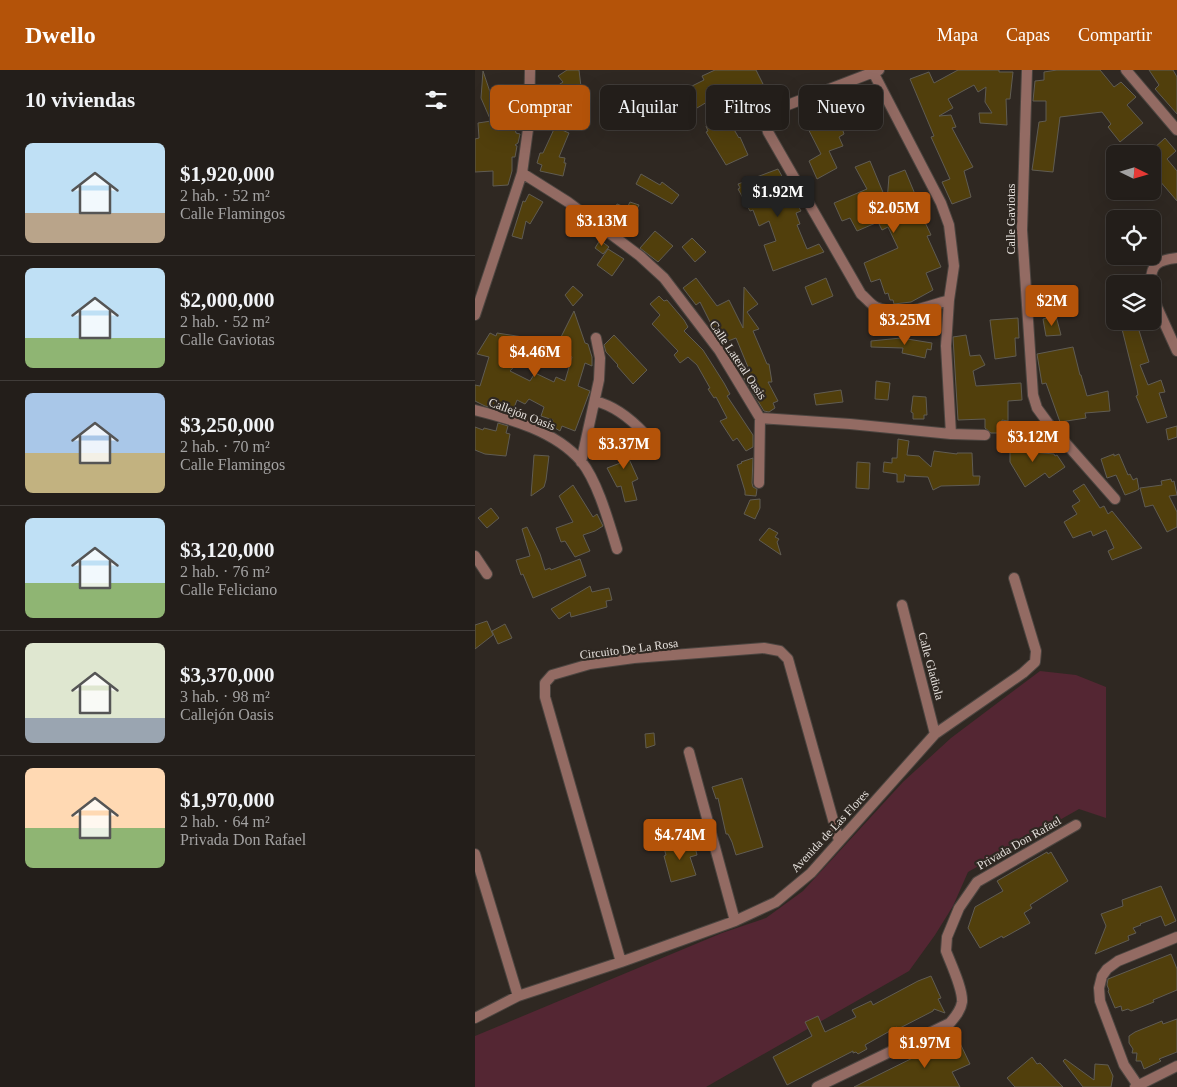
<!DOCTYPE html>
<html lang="es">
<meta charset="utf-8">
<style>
body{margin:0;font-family:"Times New Roman",serif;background:#2b2723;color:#f1f3f6;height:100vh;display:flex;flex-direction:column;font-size:19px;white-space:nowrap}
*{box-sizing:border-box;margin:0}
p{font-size:16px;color:#a3a2a2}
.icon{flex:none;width:28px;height:28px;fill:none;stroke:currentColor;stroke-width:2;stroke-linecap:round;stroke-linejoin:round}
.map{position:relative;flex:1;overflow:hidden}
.panel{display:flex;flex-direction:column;background:#231e1a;width:475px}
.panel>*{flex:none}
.top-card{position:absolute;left:15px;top:15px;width:475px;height:45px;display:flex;gap:10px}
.needle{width:32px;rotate:95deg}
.tools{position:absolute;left:631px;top:75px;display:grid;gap:10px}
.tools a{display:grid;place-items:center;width:55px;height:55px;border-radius:8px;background:#231e1a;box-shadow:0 5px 20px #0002,0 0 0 1px #403c39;font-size:25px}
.price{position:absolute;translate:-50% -42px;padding:0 11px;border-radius:5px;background:#b45309;color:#fff;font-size:16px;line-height:32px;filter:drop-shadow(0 1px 2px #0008)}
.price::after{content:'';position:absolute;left:50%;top:30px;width:15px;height:11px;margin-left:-8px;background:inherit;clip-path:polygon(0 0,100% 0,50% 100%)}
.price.active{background:#222;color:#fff}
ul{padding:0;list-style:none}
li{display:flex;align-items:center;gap:15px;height:125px;padding:0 25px}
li+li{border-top:1px solid #403c39}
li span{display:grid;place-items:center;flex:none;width:140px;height:100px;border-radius:8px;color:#555}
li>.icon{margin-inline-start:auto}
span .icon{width:60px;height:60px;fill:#fffc;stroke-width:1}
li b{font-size:21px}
h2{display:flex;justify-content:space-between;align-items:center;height:60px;padding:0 25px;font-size:21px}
.tag{padding:0 18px;border-radius:8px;background:#231e1a;box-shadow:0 5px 20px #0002,0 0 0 1px #403c39;font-size:18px;line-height:45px}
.tag.active{background:#b45309;color:#fff}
header{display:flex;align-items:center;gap:30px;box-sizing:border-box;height:70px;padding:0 25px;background:#b45309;color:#fff}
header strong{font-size:24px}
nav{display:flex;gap:28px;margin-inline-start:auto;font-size:18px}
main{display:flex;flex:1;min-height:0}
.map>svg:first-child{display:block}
.green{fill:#542633}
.building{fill:#513f0c;stroke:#605c53}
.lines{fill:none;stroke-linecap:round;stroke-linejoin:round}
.minor-casing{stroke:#4c4540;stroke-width:12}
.tertiary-casing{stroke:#4c4540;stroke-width:12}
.minor{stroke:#936b63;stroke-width:10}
.tertiary{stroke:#936b63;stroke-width:10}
.labels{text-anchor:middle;stroke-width:4.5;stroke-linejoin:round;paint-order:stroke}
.street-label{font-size:12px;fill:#e5e0dc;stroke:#2f2822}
</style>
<header>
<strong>Dwello</strong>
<nav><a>Mapa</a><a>Capas</a><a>Compartir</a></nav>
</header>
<main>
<section class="panel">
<h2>10 viviendas<svg class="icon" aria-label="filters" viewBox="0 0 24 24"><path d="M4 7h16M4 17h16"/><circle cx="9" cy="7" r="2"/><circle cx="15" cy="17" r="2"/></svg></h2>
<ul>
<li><span style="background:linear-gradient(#bfe0f5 70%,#b9a48a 0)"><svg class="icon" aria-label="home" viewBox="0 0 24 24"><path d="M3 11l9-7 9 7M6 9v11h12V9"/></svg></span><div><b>$1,920,000</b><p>2 hab. · 52 m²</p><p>Calle Flamingos</p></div></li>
<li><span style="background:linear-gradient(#bfe0f5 70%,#8fb573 0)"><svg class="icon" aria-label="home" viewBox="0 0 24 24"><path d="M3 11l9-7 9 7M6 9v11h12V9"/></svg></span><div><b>$2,000,000</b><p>2 hab. · 52 m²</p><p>Calle Gaviotas</p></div></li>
<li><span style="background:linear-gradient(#a9c7e8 60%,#c2b280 0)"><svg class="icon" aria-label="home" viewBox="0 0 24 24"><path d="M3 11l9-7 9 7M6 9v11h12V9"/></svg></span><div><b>$3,250,000</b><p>2 hab. · 70 m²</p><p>Calle Flamingos</p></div></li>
<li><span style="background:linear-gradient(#bfe0f5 65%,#8fb573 0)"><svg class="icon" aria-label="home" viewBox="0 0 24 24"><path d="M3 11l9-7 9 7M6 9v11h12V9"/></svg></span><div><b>$3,120,000</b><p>2 hab. · 76 m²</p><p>Calle Feliciano</p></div></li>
<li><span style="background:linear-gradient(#dfe7d0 75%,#9aa5b1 0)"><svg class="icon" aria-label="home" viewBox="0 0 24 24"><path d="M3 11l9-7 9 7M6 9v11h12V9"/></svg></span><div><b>$3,370,000</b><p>3 hab. · 98 m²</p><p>Callejón Oasis</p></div></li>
<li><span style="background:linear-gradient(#ffd9b3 60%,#8fb573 0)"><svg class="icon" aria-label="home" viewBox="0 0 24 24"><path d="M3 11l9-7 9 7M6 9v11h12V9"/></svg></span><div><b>$1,970,000</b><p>2 hab. · 64 m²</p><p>Privada Don Rafael</p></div></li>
</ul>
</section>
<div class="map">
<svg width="702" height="1017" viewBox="0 0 702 1017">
<rect width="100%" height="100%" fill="#2f2822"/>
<!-- green -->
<path class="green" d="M565,601l36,4 30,12v131l-27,-9 -111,63 -15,34 -18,29 -26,36 -203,116h-231v-51l247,-103 44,-15 37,-27 100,-109 48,-44z"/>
<!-- building -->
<path class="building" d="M92,0h12l3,25 -40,31 -1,-29 22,-15 -5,-6z
M240,0h41l7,14 -18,6 -3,-4 -30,13 -15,9 -11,-19 18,-9 -2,-4z
M483,0h41v2h14l-3,27h-4l1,26 -27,-2 -1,-10h13l-7,-11 1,-15 -8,5 -4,-7 -26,14 5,9 -14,8 12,-1 5,12 -4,1 21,39 -9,4 7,26 -19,7 -10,-22 8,-3 -19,-42 3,-1 -24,-57 19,-7 5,11z
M582,0h43l14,17 7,-5 15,15 -9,8 16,18 -23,19 -12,-15 3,-3 -9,-12 -42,5 -7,55 -21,-2 7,-48 7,-1v-20h-13l2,-20 9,-1v-8z
M674,0h24l4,7v37l-22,-25 4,-4z
M8,1l7,21h11l8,25 3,-1 4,17 4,1 -2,9 -3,2 2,1 -2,11h-3v14l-4,14 -15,1v-15l-18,1v-33l4,-1 -1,-15 13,-2 -10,-23z
M386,20h2l3,8h3l8,15 -22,7 -13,8 2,6 -5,3 4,9 -14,5 8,17 -20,11 -8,-18 12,-7 -21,-41z
M251,46l13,22 1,-1 8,18 -22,10 -20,-33 2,-1 -2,-5z
M80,57l14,6 -10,24 6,1 -1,5h2l-3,13 -23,-5 2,-6 -5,-2 3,-10h3z
M690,68l11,13 -9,8 10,12v30l-24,-28v-24z
M395,91l17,41 2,-26 16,-6 12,29 2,-1 6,15 -2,1 2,3 -2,1 8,17 -4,1 14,31 -15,6 7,17 -22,12 -17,2 -1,-4h-3l-2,-7 -3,1 -5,-15 -9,3 -7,-19 34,-15 -10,-21 -6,3 -4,-8 -21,9 -7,-13 -8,3 -8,-18 33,-14 -12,-22z
M303,99l23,42 -5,2 4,11 -3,1 10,24 12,-5 5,8 -51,19 -9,-26 12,-4 -7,-20 -10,5 -6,-16 -3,1 -12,-22 2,-1 -2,-4z
M166,104l19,11 2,-3 17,13 -7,9 -36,-20z
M54,124l14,8 -13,22 -4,-3 -4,18 -10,-3 11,-35 2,1z
M155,132l9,3 -5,10 -4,-2 -4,10 -6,-3 -7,7 -4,-3 -1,-7 3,-11 4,2 2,-4 10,4z
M180,161l18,15 -15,16 -18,-14z
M217,168l14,14 -11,10 -13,-15z
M125,170l9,7 -6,7 -8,-6z
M133,179l16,10 -12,17 -15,-11z
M221,208l21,28 12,-6 14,28 1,-41 14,17 -11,8 12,17 -6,2 14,33h2l3,18h-4l10,19 -5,2 2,5 -6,4 -5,-1 -22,-36 8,-3 -14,-34 -8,3 -3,-6 -6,4 -8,-12 1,-1 -12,-24 -4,3 -13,-17z
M351,208l7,18 -21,9 -7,-18z
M98,216l10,9 -10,11 -8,-11z
M184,226l5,5 3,-1 17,20 4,7 -4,4 19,19 21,33 6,11 -3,2 26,39v12l-7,4 -9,-13 -4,3 -13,-20 7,-3 -11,-21 -2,1 -6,-9 2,-1 -13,-23 -9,-8 -8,6 -6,-8 4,-4 -26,-27 8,-9 -10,-11z
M99,241l11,32 3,1 4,13v9l-7,-3 -7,23 12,5 -15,40 -13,-5 -2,5 -10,-6 3,-5 -12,-4 3,-9 -15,-8 -4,5 -8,-4 -5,13 -27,-7 -10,-5v-16l5,1 9,-29 -12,-3 13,-21 6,3 1,-3 26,4 10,9 -23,25 20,10 5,-8 19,9 2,-5 9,4 7,-24 -17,-8z
M581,246l5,19 -15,1 -3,-17z
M543,248l1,20h-4l1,18 -21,3 -5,-39z
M656,251h5l13,41 -9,3 8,20 13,-5 4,12 -6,1 8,24 -20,6 -11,-27 2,-1 -1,-6 -16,-64z
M139,265l33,35 -14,14 -16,-18 1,-1 -12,-13 -2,-7z
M491,265l4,21 10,-1 5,10 -12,6 3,15 45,-3 1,17 -14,1v20l-6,-1 -1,13h-10l-6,-5v-9l-27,1 -5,-83z
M426,268l31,5 -1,7 -4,-1 -2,9 -23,-5 1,-5 -32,-1v-6z
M598,277l7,28h1l6,21 21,-5 2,20 -25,2 1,5 -26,4 -14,-39 -4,1 -5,-30z
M401,311l14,2 -2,17 -13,-1z
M366,320l2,12 -27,3 -2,-11z
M438,326l13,1 1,18h-3v4h-11v-6l-2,-1z
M23,353l10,3 -2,7 4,1 -4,22 -21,-2 -10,-4v-23l8,3 1,-2 12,3z
M702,356v11l-9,3 -2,-11z
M149,361l4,10 -2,1 3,17 9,20 -6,3 5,18 -12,2 -4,-16 -4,1 -10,-19 16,-6 -10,-26z
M423,369l11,2 -2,14 12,1 12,11 3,-16 23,3v-1h15l1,23h7l-1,9 -38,1 -8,4 -5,-13 -22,-1 -1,-2 -1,8h-7v-8l-14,-2 1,-10 8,1v-5h5z
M558,374v8l21,2 1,2 2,-1 8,12 -16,11 -4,-5 -20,14 -15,-25v-12l4,-5z
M639,384v2l5,-2 9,21 2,-1 3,6 4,-2 2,11 -3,2 -11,4 -9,-20 -9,3 -6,-19z
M59,385l15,1 -3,24 -2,7 -13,9z
M278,388l-1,25 1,4 4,2 -1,7 -11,-1v-4l-8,-26 5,-2 -1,-1z
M382,392l13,1 -1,26 -13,-1z
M696,409l1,3 2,-1 3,14 -8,1 8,16v15l-10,5 -14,-27 -8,2 -5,-19 22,-3 -1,-4z
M609,414l16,24 4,-2 4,8 4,-3 30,37 -30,12 -4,-9 6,-3 -8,-18 -13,6 -2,-5 -18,7 -9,-16 13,-8 -5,-8 8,-5 -7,-10z
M98,415l20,32 4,-3 6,12 -8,5 -12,4 7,16 -15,6 -10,-16 -4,1 -5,-14 17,-6 -14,-26z
M285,429v9l-5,11 -11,-5 6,-14z
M16,438l8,10 -12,10 -9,-10z
M52,457l13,27 5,16 5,-2 1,2 29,-11 6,17 -53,22 -10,-24 -2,1 -5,-15 14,-4 -8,-27z
M294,458l9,5 -3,4 4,2 -2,3 4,13 -22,-15z
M115,516l2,6 17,-4 3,12 -6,1 1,6 -36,10 -1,-5 -11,7 -8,-10z
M12,551l6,14 -18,14v-24z
M30,554l7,14 -14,6 -6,-13z
M179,663l1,12 -9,3 -1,-14z
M267,708l21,69 -27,8 -4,-13 -4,-8h-2l-8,-36 -2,1 -4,-12z
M210,771l1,4 8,-2 3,12 -7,2 6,18 -25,7 -7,-26 2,-1 -2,-7z
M572,782l1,2 3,-2 17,29 -38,24 2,3 -8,5 6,10 -27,15 -1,-2 -22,12 -12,-20 7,-21 28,-16 -6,-10z
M686,816l15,35 -11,5 -4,-10 -21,8 1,1 -8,3 3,5 -8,3 1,4 -34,14 11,-28 -5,-12 22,-8 -1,-6z
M696,884l6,15v21l-24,10 1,2 -23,9 -3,-2 -6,2 -1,-5 -6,2 -7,-17 1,-1 -2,-5 1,-6z
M456,906l10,22 -3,1 7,14 -11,-4 -1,2 -35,18 -1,-2 -32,18 2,4 -9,5 -2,-2 -3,1v-2l-66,34 -14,-28 39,-21 -7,-14 13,-6 7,16 31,-15 -4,-7 19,-9 2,4 45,-24z
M702,949v33l-18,7 2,2 -17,8 -3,-8h-5l1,-8h-5l1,-4 -4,-6v-7l6,-4 27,-11 1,3z
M483,969l12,25 -18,8 8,15h-106l95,-47 3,2z
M557,987l5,7 3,-1 23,24h-48l-8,-9z
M590,989l29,21 1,-16 13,1 5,11 -2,11h-28l-20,-26z"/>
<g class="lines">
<defs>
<path id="minor" d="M404,0l-107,41 -7,9 3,12 93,162c5,4 10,11 15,13 25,11 49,0 73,-7
M552,0l-5,160 11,165 4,13 11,15 67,76
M651,0l51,60
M398,2l68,131 8,22 5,41 -5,34 -3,46 5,88
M47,103l46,29 72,54 24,22 55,72 41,68 90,6 101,10 34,1
M676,214c-1,-20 7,-24 26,-26
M678,222l4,15 20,44
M0,245l47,-142 7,-51 1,-52
M120,331c20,5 35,17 49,32
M0,340c36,9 80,21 106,51 17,21 28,62 36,88
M106,392l18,-82 1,-22 -4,-20
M284,413l1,-65
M0,486l12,18
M427,535l33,129
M214,682l46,169
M0,784l43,142
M146,892l-76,-265v-14l7,-8 38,-11 44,-6 130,-10 16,3 8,8 51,182
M0,948l43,-22 103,-34 114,-41 41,-19 35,-29 124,-139 88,-61 12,-11 1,-11 -22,-73
M342,1017l133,-64c5,-6 11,-13 12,-21 1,-13 -11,-38 -16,-51l1,-14 12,-29 18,-26 99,-57
M664,1017l-15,-22 -24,-64 -1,-13 3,-12 5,-7 11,-8 59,-24"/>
<path id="tertiary" d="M660,1017l42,-21"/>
</defs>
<!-- minor casing -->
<use href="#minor" class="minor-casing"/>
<!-- tertiary casing -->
<use href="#tertiary" class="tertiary-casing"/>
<!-- minor -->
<use href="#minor" class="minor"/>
<!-- tertiary -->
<use href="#tertiary" class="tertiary"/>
</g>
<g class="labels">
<!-- street labels -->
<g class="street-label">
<text transform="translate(536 149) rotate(-90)" y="4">Calle Gaviotas</text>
<text transform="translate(263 290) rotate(56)" y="4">Calle Lateral Oasis</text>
<text transform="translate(47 344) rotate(21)" y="4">Callejón Oasis</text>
<text transform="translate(154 579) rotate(-7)" y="4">Circuito De La Rosa</text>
<text transform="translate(456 596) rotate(75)" y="4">Calle Gladiola</text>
<text transform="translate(355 761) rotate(-47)" y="4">Avenida de Las Flores</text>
<text transform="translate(544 773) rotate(-30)" y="4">Privada Don Rafael</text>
</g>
</g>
</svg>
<div class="tools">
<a><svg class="needle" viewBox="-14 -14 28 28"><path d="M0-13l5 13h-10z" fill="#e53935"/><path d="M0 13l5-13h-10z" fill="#a3a2a2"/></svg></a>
<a><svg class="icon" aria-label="locate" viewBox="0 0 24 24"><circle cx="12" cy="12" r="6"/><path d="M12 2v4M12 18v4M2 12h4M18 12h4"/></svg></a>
<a><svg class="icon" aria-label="layers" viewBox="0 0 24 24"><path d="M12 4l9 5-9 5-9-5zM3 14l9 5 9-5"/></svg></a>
</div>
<b class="price active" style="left:303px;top:148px">$1.92M</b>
<b class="price" style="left:419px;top:164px">$2.05M</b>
<b class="price" style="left:127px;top:177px">$3.13M</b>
<b class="price" style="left:577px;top:257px">$2M</b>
<b class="price" style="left:430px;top:276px">$3.25M</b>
<b class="price" style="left:60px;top:308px">$4.46M</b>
<b class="price" style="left:558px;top:393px">$3.12M</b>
<b class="price" style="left:149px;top:400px">$3.37M</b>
<b class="price" style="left:205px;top:791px">$4.74M</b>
<b class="price" style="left:450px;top:999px">$1.97M</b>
<div class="top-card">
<a class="tag active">Comprar</a>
<a class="tag">Alquilar</a>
<a class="tag">Filtros</a>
<a class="tag">Nuevo</a>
</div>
</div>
</main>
